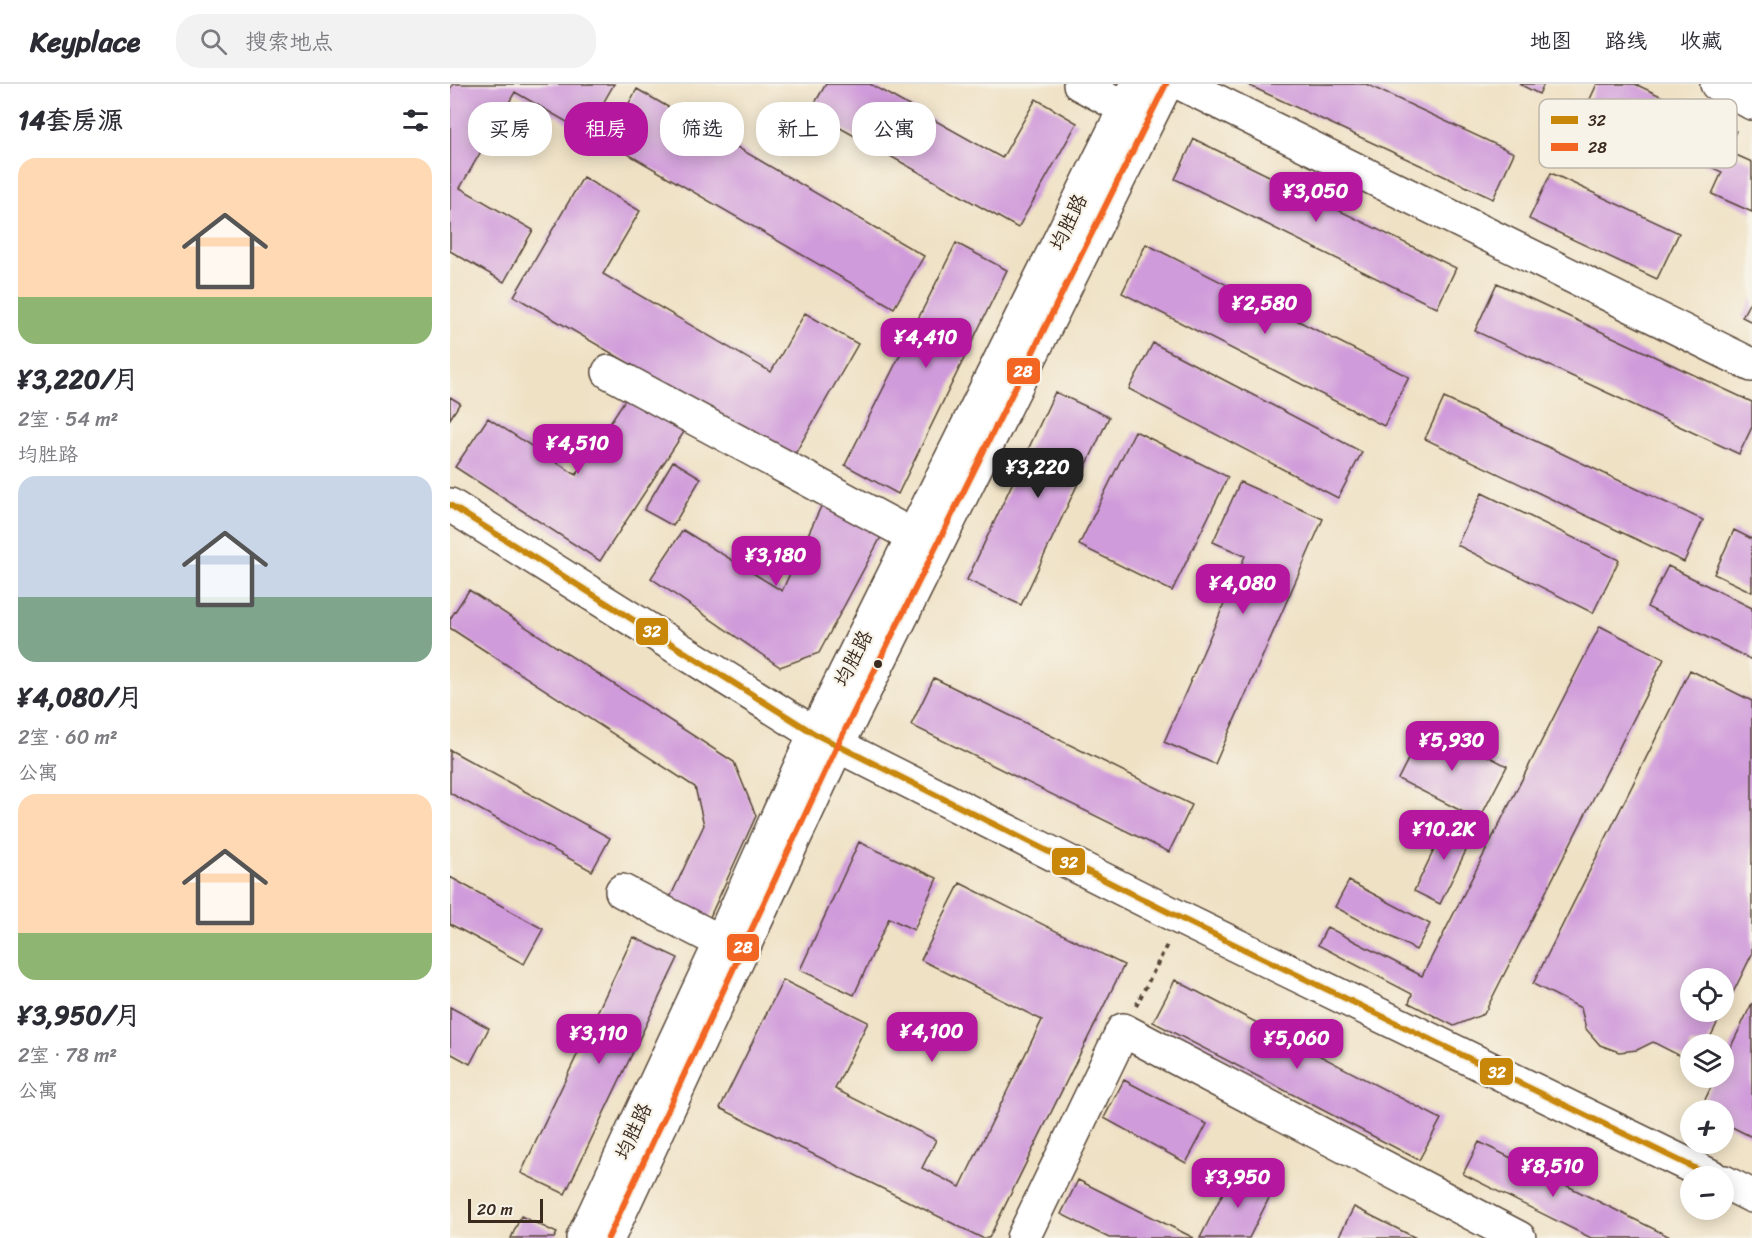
<!DOCTYPE html>
<html lang="zh">
<meta charset="utf-8">
<style>
body{margin:0;font-family:Sriracha,"LXGW WenKai TC",sans-serif;background:#f2f2f3;color:#2b2b33;height:100vh;display:flex;flex-direction:column;font-size:22px;white-space:nowrap}
*{box-sizing:border-box;margin:0}
p{font-size:20px;color:#7c7c81}
.icon{flex:none;width:33px;height:33px;fill:none;stroke:currentColor;stroke-width:2;stroke-linecap:round;stroke-linejoin:round}
.map{position:relative;flex:1;overflow:hidden}
.details{display:flex;flex-direction:column;background:#fff;width:450px}
.details>*{flex:none}
.top-card{position:absolute;left:18px;top:18px;width:570px;height:54px;display:flex;gap:12px}
.buttons{position:absolute;left:1230px;top:884px;display:grid;gap:12px}
.buttons a{display:grid;place-items:center;width:54px;height:54px;border-radius:50%;background:#fff;box-shadow:0 3px 15px #0003;font-size:30px}
.scale{position:absolute;left:18px;bottom:15px;width:75px;box-sizing:border-box;padding-left:6px;border:3px solid #3b2a1e;border-top:0;font-size:16px;line-height:21px;white-space:nowrap;color:#3b2a1e;-webkit-text-stroke:4px #f7f3e8;paint-order:stroke}
.price{position:absolute;translate:-50% -51px;padding:0 14px;border-radius:12px;background:#b5179e;color:#fff;font-size:20px;line-height:39px;filter:drop-shadow(0 2px 3px #0008)}
.price::after{content:'';position:absolute;left:50%;top:36px;width:18px;height:14px;margin-left:-9px;background:inherit;clip-path:polygon(0 0,100% 0,50% 100%)}
.price.on{background:#222;color:#fff}
ul{padding:0;list-style:none}
li{display:grid;align-content:center;gap:12px;height:318px;padding:0 18px}
li span{display:grid;place-items:center;height:186px;border-radius:18px;color:#555}
li>.icon{margin-inline-start:auto}
span .icon{width:108px;height:108px;fill:#fffc;stroke-width:1}
li b{font-size:26px}
h2{display:flex;justify-content:space-between;align-items:center;height:72px;padding:0 18px;font-size:26px}
.pill{padding:0 21px;border-radius:24px;background:#fff;box-shadow:0 3px 15px #0003;font-size:21px;line-height:54px}
.pill.on{background:#b5179e;color:#fff}
header{display:flex;align-items:center;gap:36px;box-sizing:border-box;height:84px;padding:0 30px;background:#fff;border-bottom:2px solid #e1e1e2}
header strong{font-size:28px}
nav{display:flex;gap:33px;margin-inline-start:auto;font-size:21px}
.search{width:420px;height:54px;background:#f2f2f3;display:flex;align-items:center;gap:15px;box-sizing:border-box;padding:0 21px;border-radius:24px;color:#7c7c81;font-size:22px}
main{display:flex;flex:1;min-height:0}
.map>svg:first-child{display:block}
.building{fill:#d09bda}
.lines{fill:none;stroke-linecap:round;stroke-linejoin:round}
.minor-casing{stroke:#564537;stroke-width:36}
.path{stroke:#564537;stroke-width:4;stroke-dasharray:4.5 4.5;stroke-linecap:butt}
.minor{stroke:#fff;stroke-width:33}
.bus-1-casing{stroke:#f7f3e8;stroke-width:10}
.bus-2-casing{stroke:#f7f3e8;stroke-width:10}
.bus-1{stroke:#c88708;stroke-width:6}
.bus-2{stroke:#f26522;stroke-width:6}
.bus-dot{fill:#3b2a1e;stroke:#f7f3e8;stroke-width:2}
.labels{text-anchor:middle;stroke-width:4.5;stroke-linejoin:round;paint-order:stroke}
.street-label{font-size:20px;fill:#3b2a1e;stroke:#f7f3e8}
.key{fill:#f7f3e8;stroke:#bfb7ab;stroke-width:1.5}
.key-label{font-size:16px;fill:#3b2a1e}
.line-badge{stroke:#f7f3e8;stroke-width:2}
.badge-label{font-size:16px;text-anchor:middle;font-weight:bold;fill:#fff}
</style>
<header>
<strong>Keyplace</strong>
<div class="search"><svg class="icon" aria-label="search" viewBox="0 0 24 24"><circle cx="10" cy="10" r="6"/><path d="M15 15l6 6"/></svg>搜索地点</div>
<nav><a>地图</a><a>路线</a><a>收藏</a></nav>
</header>
<main>
<section class="details">
<h2>14套房源<svg class="icon" aria-label="filters" viewBox="0 0 24 24"><path d="M4 7h16M4 17h16"/><circle cx="9" cy="7" r="2"/><circle cx="15" cy="17" r="2"/></svg></h2>
<ul>
<li><span style="background:linear-gradient(#ffd9b3 75%,#8fb573 0)"><svg class="icon" aria-label="home" viewBox="0 0 24 24"><path d="M3 11l9-7 9 7M6 9v11h12V9"/></svg></span><div><b>¥3,220/月</b><p>2室 · 54 m²</p><p>均胜路</p></div></li>
<li><span style="background:linear-gradient(#c9d6e8 65%,#7fa58c 0)"><svg class="icon" aria-label="home" viewBox="0 0 24 24"><path d="M3 11l9-7 9 7M6 9v11h12V9"/></svg></span><div><b>¥4,080/月</b><p>2室 · 60 m²</p><p>公寓</p></div></li>
<li><span style="background:linear-gradient(#ffd9b3 75%,#8fb573 0)"><svg class="icon" aria-label="home" viewBox="0 0 24 24"><path d="M3 11l9-7 9 7M6 9v11h12V9"/></svg></span><div><b>¥3,950/月</b><p>2室 · 78 m²</p><p>公寓</p></div></li>
</ul>
</section>
<div class="map">
<svg width="1302" height="1154" viewBox="0 0 1302 1154">
<rect width="100%" height="100%" fill="#f7f3e8"/>
<filter id="ink" filterUnits="userSpaceOnUse"><feTurbulence type="fractalNoise" baseFrequency=".0167" numOctaves="2"/><feDisplacementMap in="SourceGraphic" scale="12" xChannelSelector="R" yChannelSelector="G"/><feConvolveMatrix kernelMatrix="1 2 1 2 8 2 1 2 1" color-interpolation-filters="sRGB"/></filter>
<filter id="wash" filterUnits="userSpaceOnUse"><feTurbulence type="fractalNoise" baseFrequency=".008" numOctaves="4" result="noise"/><feDisplacementMap in="SourceGraphic" scale="24" xChannelSelector="R" yChannelSelector="G"/><feGaussianBlur stdDeviation="1.35" result="paint"/><feColorMatrix in="noise" values="0 0 0 0 0 0 0 0 0 0 0 0 0 0 0 0 0 1.4 0 .05"/><feComposite in="paint" operator="in"/></filter>
<g filter="url(#wash)">
<rect width="100%" height="100%" fill="#efe1c4"/>
<g id="blocks">
<!-- building -->
<path class="building" d="M3,0h161l-28,49 -71,-41 -55,96 73,42 -29,52 -54,-31v-162z
M376,0h44l132,74 34,-59 41,24 -59,105 -208,-117z
M796,0h120l148,69 -21,46z
M1069,0h25l-5,10z
M1147,0h38l101,47 -9,20 25,11v50l-40,-18 10,-22 -137,-62z
M187,5l287,167 -30,52 -287,-166z
M744,55l262,129 -19,40 -262,-129z
M1101,89l128,60 -22,46 -128,-60z
M133,93l57,34 -37,63 168,98 34,-59 53,31 -66,115 -278,-163z
M506,159l51,27 -109,224 -53,-29z
M696,160l263,133 -25,49 -262,-133z
M1047,199l255,119v25l-13,27 -264,-123z
M1302,214v24l-10,-5z
M703,259l209,109 -24,46 -209,-109z
M180,308l56,37 -86,132 -145,-94 33,-49 88,57z
M605,308l54,25 -88,188 -54,-25z
M0,313l10,6 -10,16z
M994,314l259,122 -19,42 -259,-123z
M685,347l93,46 -56,114 -93,-46z
M223,377l28,17 -28,48 -29,-16z
M790,398l83,37 -108,245 -51,-22 81,-186 -32,-14z
M1032,409l137,67 -26,53 -136,-68z
M374,416l58,35 -63,118 -39,14 -129,-89 32,-48 99,61z
M1284,446l18,9v53l-38,-18z
M1218,482l84,42v52l-105,-53z
M19,506l265,172 22,54 -47,103 -40,-19 35,-75 -9,-38 -245,-159v-9z
M1150,542l64,33 -180,355 -30,12 -45,-23 3,-9 -94,-49 9,-18 95,49z
M1240,586l62,31v253l-28,57v-33h-34v33h33l-16,33h-17v17l-37,-19 -16,8 -18,2 -19,-7 -14,-16 -5,-21 -48,-24z
M484,594l258,127 -23,47 -258,-127z
M976,640l81,42 -28,54 -81,-41z
M0,666l160,88 -18,33 -142,-78z
M999,735l26,13 -35,72 -26,-13z
M409,758l78,36 -23,52 -25,-12 -35,77 -54,-25z
M0,793l93,52 -19,35 -74,-40z
M899,797l81,43 -14,26 -81,-43z
M510,799l164,82 -135,273h-7l-262,-130 63,-128 85,42 -33,67 101,51 -14,28 38,19 82,-167 -121,-60z
M183,853l45,21 -113,236 -44,-21z
M725,896l266,139 -22,41 -266,-138z
M1302,919v134l-28,-14v-13h-24l16,-33h8v-16z
M0,923l39,21 -19,36 -20,-11z
M674,996l83,44 -21,39 -82,-45z
M1029,1058l193,96h-81l-128,-64z
M784,1087l39,19 -24,48h-49z
M628,1096l116,58h-85l-48,-24z
M904,1123l62,31h-78z
M71,1132l36,17 -3,5h-43z"/>
</g>
</g>
<g filter="url(#ink)">
<use href="#blocks" fill-opacity="0" stroke="#564537" stroke-width="1.5"/>
<g class="lines">
<defs>
<path id="minor" d="M630,0l45,24
M732,0l570,281
M1267,0l35,19
M159,288l304,164
M0,421l365,229 365,184 531,258
M172,807l99,51
M1274,1098l28,14
M133,1154l138,-296 94,-208 322,-650
M158,1154l230,-494 328,-660
M573,1154l100,-208 396,208"/>
</defs>
<!-- minor casing -->
<use href="#minor" class="minor-casing"/>
<!-- path -->
<path class="path" d="M686,922l32,-63"/>
<!-- minor -->
<use href="#minor" class="minor"/>
<defs>
<path id="bus-1" d="M0,421l365,229 365,184 531,258"/>
<path id="bus-2" d="M158,1154l230,-494 328,-660"/>
</defs>
<!-- bus-1 casing -->
<use href="#bus-1" class="bus-1-casing"/>
<!-- bus-2 casing -->
<use href="#bus-2" class="bus-2-casing"/>
<!-- bus-1 -->
<use href="#bus-1" class="bus-1"/>
<!-- bus-2 -->
<use href="#bus-2" class="bus-2"/>
</g>
</g>
<!-- markers -->
<circle class="bus-dot" cx="428" cy="580" r="5"/>
<g class="labels">
<!-- street labels -->
<g class="street-label">
<text transform="translate(618 138) rotate(-64)" y="7">均胜路</text>
<text transform="translate(403 574) rotate(-63)" y="7">均胜路</text>
<text transform="translate(183 1047) rotate(-65)" y="7">均胜路</text>
</g>
</g>
<!-- legend -->
<rect x="1089" y="15" width="198" height="69" rx="9" class="key"/>
<rect x="1101" y="32" width="27" height="8" fill="#c88708"/>
<rect x="1101" y="59" width="27" height="8" fill="#f26522"/>
<g class="key-label">
<text x="1138" y="42">32</text>
<text x="1138" y="69">28</text>
</g>
<g class="line-badge">
<rect x="556" y="273" width="35" height="28" rx="6" fill="#f26522"/>
<rect x="185" y="533" width="34" height="29" rx="6" fill="#c88708"/>
<rect x="601" y="763" width="35" height="29" rx="6" fill="#c88708"/>
<rect x="276" y="849" width="34" height="29" rx="6" fill="#f26522"/>
<rect x="1029" y="973" width="35" height="29" rx="6" fill="#c88708"/>
</g>
<g class="badge-label">
<text x="573" y="293">28</text>
<text x="202" y="553">32</text>
<text x="619" y="784">32</text>
<text x="293" y="869">28</text>
<text x="1047" y="994">32</text>
</g>
</svg>
<div class="buttons">
<a><svg class="icon" aria-label="locate" viewBox="0 0 24 24"><circle cx="12" cy="12" r="6"/><path d="M12 2v4M12 18v4M2 12h4M18 12h4"/></svg></a>
<a><svg class="icon" aria-label="layers" viewBox="0 0 24 24"><path d="M12 4l9 5-9 5-9-5zM3 14l9 5 9-5"/></svg></a>
<a>+</a>
<a>−</a>
</div>
<div class="scale">20 m</div>
<b class="price" style="left:866px;top:139px">¥3,050</b>
<b class="price" style="left:815px;top:251px">¥2,580</b>
<b class="price" style="left:476px;top:285px">¥4,410</b>
<b class="price" style="left:128px;top:391px">¥4,510</b>
<b class="price on" style="left:588px;top:415px">¥3,220</b>
<b class="price" style="left:326px;top:503px">¥3,180</b>
<b class="price" style="left:793px;top:531px">¥4,080</b>
<b class="price" style="left:1002px;top:688px">¥5,930</b>
<b class="price" style="left:994px;top:777px">¥10.2K</b>
<b class="price" style="left:482px;top:979px">¥4,100</b>
<b class="price" style="left:149px;top:981px">¥3,110</b>
<b class="price" style="left:847px;top:986px">¥5,060</b>
<b class="price" style="left:1103px;top:1114px">¥8,510</b>
<b class="price" style="left:788px;top:1125px">¥3,950</b>
<div class="top-card">
<a class="pill">买房</a>
<a class="pill on">租房</a>
<a class="pill">筛选</a>
<a class="pill">新上</a>
<a class="pill">公寓</a>
</div>
</div>
</main>
